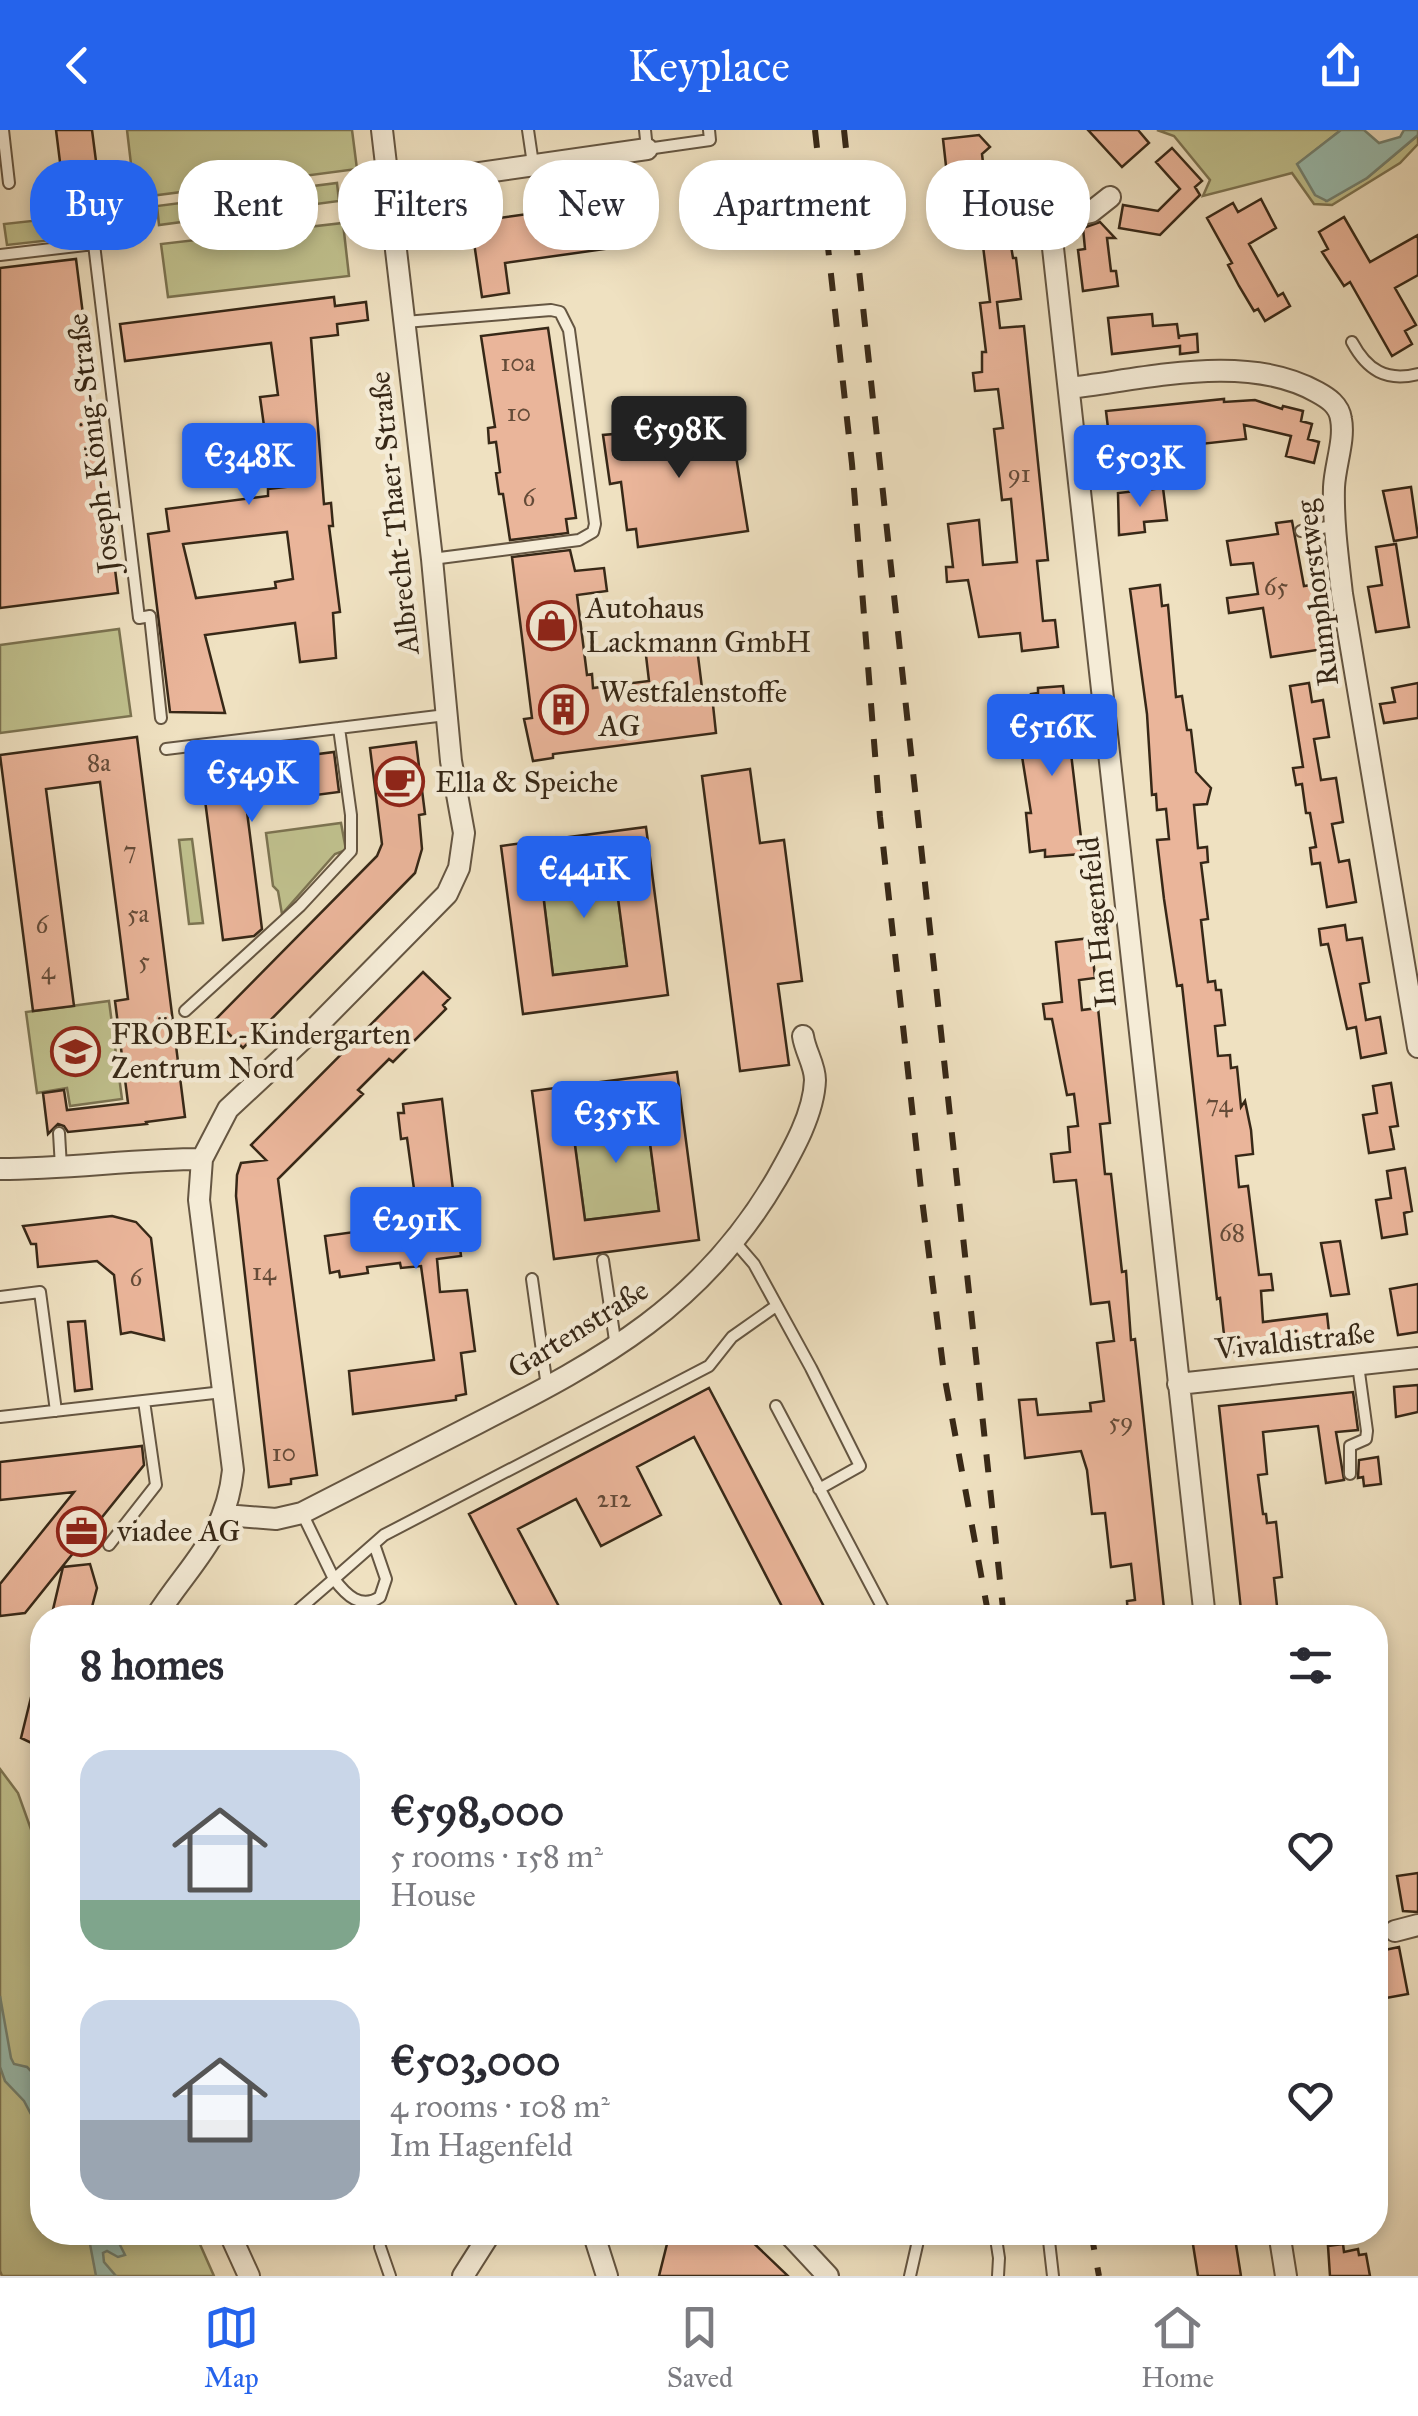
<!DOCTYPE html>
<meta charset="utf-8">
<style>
body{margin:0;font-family:"IM FELL Great Primer",serif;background:#f7f7f7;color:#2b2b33;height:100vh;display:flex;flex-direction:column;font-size:38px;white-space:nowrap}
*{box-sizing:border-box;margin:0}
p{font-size:32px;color:#7c7c81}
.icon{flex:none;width:55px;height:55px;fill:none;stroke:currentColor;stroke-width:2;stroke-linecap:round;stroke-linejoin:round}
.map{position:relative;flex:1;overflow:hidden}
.drawer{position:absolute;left:30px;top:1475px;width:1358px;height:640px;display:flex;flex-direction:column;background:#fff;border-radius:40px;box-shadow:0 5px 15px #0003}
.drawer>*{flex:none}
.banner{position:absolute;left:30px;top:30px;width:1360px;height:90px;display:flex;gap:20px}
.price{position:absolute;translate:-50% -85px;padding:0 22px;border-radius:10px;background:#2563eb;color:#fff;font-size:32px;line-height:65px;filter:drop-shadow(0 2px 5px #0008)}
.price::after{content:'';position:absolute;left:50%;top:60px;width:30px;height:22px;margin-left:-15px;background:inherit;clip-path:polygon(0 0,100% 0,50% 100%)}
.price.selected{background:#222;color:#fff}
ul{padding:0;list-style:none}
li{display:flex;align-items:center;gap:30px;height:250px;padding:0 50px}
li span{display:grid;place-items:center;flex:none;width:280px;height:200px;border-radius:30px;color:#555}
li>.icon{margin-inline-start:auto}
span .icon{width:120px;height:120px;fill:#fffc;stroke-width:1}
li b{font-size:42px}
h2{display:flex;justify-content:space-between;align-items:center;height:120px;padding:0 50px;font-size:42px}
.chip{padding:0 35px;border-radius:40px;background:#fff;box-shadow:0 5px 15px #0003;font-size:35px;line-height:90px}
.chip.selected{background:#2563eb;color:#fff}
header{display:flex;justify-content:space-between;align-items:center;height:130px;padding:0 50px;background:#2563eb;color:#fff;font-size:45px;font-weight:600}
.tab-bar{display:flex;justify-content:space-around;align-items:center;height:140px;border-top:2px solid #e1e1e2;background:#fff;font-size:28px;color:#7c7c81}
.tab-bar a{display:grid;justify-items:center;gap:5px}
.tab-bar .selected{color:#2563eb}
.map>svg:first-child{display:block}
.green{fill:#c0c18e;stroke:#7c7452;stroke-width:2.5}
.water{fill:#9abeb1;stroke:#728273;stroke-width:2.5}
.building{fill:#eab59a;stroke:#372817;stroke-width:2.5;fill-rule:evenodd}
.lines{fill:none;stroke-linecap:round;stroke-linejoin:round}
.lane-casing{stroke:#655642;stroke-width:14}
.street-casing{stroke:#655642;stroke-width:24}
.lane{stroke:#f5ecd7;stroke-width:10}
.street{stroke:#f5ecd7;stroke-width:20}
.rail{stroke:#372817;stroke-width:6;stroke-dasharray:18 18;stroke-linecap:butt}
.labels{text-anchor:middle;stroke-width:9;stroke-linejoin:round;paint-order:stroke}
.number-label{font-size:25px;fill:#644b38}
.street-label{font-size:30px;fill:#372817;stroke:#f5ecd7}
.poi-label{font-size:30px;fill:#372817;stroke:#f5ecd7;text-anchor:start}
</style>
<header><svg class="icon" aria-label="back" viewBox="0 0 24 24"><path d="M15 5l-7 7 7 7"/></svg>Keyplace<svg class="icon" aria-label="share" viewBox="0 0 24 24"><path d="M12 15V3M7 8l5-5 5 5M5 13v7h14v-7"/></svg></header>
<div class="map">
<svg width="1418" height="2146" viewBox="0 0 1418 2146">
<rect width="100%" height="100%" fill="#efe1c1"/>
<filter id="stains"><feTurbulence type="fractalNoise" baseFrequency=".002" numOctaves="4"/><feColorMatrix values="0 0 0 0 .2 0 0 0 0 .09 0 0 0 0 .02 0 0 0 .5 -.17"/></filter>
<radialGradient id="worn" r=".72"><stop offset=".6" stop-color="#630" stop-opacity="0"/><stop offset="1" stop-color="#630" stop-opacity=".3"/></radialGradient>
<!-- green -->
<path class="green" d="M127,0h225l5,39 -222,29z
M1157,0h184l-43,34 28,37 41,-23 51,-43v9l-18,19 -68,42 -18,-1 -22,-31 -89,23 7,-16 -36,-44z
M337,53l2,18 -180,24 -2,-19z
M104,83l3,21 -100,11 -3,-21z
M343,93l6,53 -181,21 -7,-53z
M119,499l12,87 -131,17v-88z
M341,693l5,27 -11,4 -53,60 -4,-23 -5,-5 -7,-53z
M192,709l11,84 -14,1 -10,-84z
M614,738l13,98 -74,9 -12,-98z
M109,871l13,98 -52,7 -3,-18 -30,5 -11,-81z
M646,983l13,98 -74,9 -13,-97z
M0,1639l18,24 24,67v372l153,1 19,43h-212l-2,-5z"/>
<!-- water -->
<path class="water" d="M1341,0h23l15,13 21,-6 4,-7h14v5l-51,43 -40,23 -12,-6 -18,-31z
M0,1866l11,62 3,6 13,3 15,16v52l-18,-34 -19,-20 -5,-14z
M66,2103h48l11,22 -7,2 -11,-6 -4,2 1,9 12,14h-20l-6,-32z"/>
<!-- building -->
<path class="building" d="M56,0h36l9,70 -53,8 -4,-28 18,-2z
M1088,0h50l11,13 -27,24z
M979,5l11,12 -8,7 3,26h4l5,25 10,-1 9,54h3l5,41 -24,3 3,26 24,-2 24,234 -11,1 6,60 12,-1 3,27 -36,4 -2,-18 -41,4 -11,-57 -21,2 -1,-15h7l-5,-43 31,-4 4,45 34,-3 -6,-63 -9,1 -8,-71 9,-1 -5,-39 -23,2 -2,-18 9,-1v-20h4l-6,-49 10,-1 -7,-56 -25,1 -2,-17 7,-1v-9l-4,-37 -6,1 -1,-9h-5l-4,-36z
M1172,18l30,33 -7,6 5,8 -40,40 -41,-7 4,-23 35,6 22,-22 -24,-27z
M1261,69l15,29 -27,16 29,52 5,-3 7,13 -25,15 -7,-12 -4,2 -15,-25 -11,-21 4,-2 -25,-45 26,-15 5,9z
M607,73l2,12 3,-1 1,5 9,-1 4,28 -121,17 4,30 -27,4 -11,-75z
M1344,87l26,45 48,-27v40l-23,13 21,37 -11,6 7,13 -20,12 -42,-74 -6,4 -22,-34 6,-3 -9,-17z
M1100,92l15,16h-8l4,33h5l2,15 -35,5 -5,-41 7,-1 -2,-21z
M76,129l42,334 -118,15v-340z
M334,167l1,9 31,-4 2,18 -31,4 1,11 -27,3 13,166 7,-1 2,23h-4l11,86 -7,1 3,45 -36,4 -5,-39 -90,12 20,78 -55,-1 -22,-178 21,-3 -3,-22 102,-13v-7l18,-2 -8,-62 -14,1 -4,-29 18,-2 -7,-52 -146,18 -5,-37zM287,402l6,47 -18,3 1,6 -80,10 -13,-54z
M1152,184l1,12 24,-2 2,15v-3l18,-2 1,18 -18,2v-8l-68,8 -4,-36z
M548,198l28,190 -10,1 2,14 -58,7 -7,-46h-4l-3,-21 4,-1 -4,-30 -7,1 -1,-15 7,-1 -14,-91z
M1224,269v3l31,-2 27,9 1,-3 20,5 -2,10 11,3 -4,15 11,3 -5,21 -28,-7 5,-20 -47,-11 2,14 -55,6v3l-9,3 2,32 -21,2 -4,-37h-32l1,4 -17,2 -5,-43z
M729,282l19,119 -110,16 -2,-18 -9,1 -6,-48 -11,2 -7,-49 93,-8v-11z
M1411,357l7,50 -24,4 -11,-50z
M1163,358l4,32 -23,2 1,10 -26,3 -1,-42z
M1292,391l12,65 15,-2 11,64 -59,9 -8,-49 -34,5 -2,-15 31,-4 -5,-31 -22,2 -4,-24 51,-7 -2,-11z
M1396,414l13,83 -33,5 -8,-45 14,-2 -6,-38z
M570,420l5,21 29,-3 3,23 -30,4 10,80 5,-1 1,14 56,-7 -4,-34 51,-7 6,48 9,-2 5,47 -163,21v4l-20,3 -9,-42 8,-1 -20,-161z
M1160,455l2,21 6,-1 8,92 6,-1 5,34h4l5,42 15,16 -4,16 -13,1 4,43 9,-1 1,15 -7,1 7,56 -7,1 7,62 7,-1 1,9h5l4,35 -10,1 3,30 12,-1 1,13 6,-1 4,40 4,-6 6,29 2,24 -17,2 3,31 9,-1 11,89 12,-1 2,16 -12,1 2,31 64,-8 3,27 -104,12 -6,-55 -3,1 -35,-314 -5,1 -13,-87 -7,-59 12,-1 -3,-30 -9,1 -1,-16 -4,1 -5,-81 -17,-125z
M1309,553l3,19 11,-2 6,37 -15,2 7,41 15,-2 7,44 -11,2 7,38 10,-2 7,42 -29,5 -7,-44 -8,1 -2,-16 6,-1 -6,-34h-4l-4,-29 -6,1 -3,-17 10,-1 -13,-81z
M1418,553v35l-34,5 -4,-19 15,-2 -3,-14z
M1063,556l19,160 -1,8 -36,3v-7l-15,2 -4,-39h5l-10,-63 16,-3 -6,-53 7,-1v-5z
M137,607l48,380 -39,5 1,2 -79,8 -4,-6 -6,-2 -10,10 -5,-41 21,-3 3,20 61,-7 -13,-102 13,-2 -9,-71 -19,-146 -54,7 28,217 -41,5 -33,-256z
M416,612l9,72 -6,1 3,34 -7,24 -172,175 -28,-28 162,-164 5,-12 -12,-96z
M334,622l5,40 -93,12 16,125 -8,7 -31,4 -22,-171z
M750,639l10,74 24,-3 18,141 -24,3 11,81 -49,6 -38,-295z
M646,697l22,168 -145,19 -22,-168zM614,738l13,98 -74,9 -12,-98z
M1345,795l2,15 15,-2 7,44 -9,2 6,36 14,-3 6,36 -25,5 -5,-31 -9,2 -19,-85 -7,1 -2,-16z
M1091,808l4,40 -16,2 3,30 16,-2 12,115 -10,1 5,50h6l11,98 4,-1 5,69 4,-1 30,279h-37l-1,-17 8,-1 -4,-36 -20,3 -6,-54 -13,1 -5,-44 -6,-19 -56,7 -6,-58 17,-1 2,16 53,-4 -1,-8 14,-2 -7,-58 17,-2 -5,-39 -18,2 -15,-124 -22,2 -3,-28 19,-2 -2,-25 10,-1 -4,-32 -7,1 -15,-76h-7l-2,-15 19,-2 -6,-60z
M423,842l27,26 -7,7 3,4 -53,53 -4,-3 -31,31 5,4 -85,85 39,296 -26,4v5l-22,3 -33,-291 1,-21 4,-12 25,-3 -15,-15z
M677,942l22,168 -145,19 -22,-168zM646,983l13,98 -74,9 -13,-97z
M1391,953l7,43 -8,1 4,22 -25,4 -6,-38 14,-2 -4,-27z
M442,969l19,157 -24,3 3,33 27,-2 8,61 -14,2 5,41 -10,2v4l-103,14 -4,-43 85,-11 -13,-94 -20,2 -1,-5 -33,4 1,6 -28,4 -1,-6 -9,2 -5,-37 88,-12 -5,-34 6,-1 -7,-51 -6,1 -3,-26h6l-1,-9z
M1405,1038l7,43 -8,2 3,21 -25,4 -6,-38 15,-2 -4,-27z
M112,1086l24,6 15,16 13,102 -33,-8 -10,2 -7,-59 -17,-14 -59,6 -2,-23h-5l-8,-18z
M1340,1111l9,53 -18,2 -10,-53z
M1418,1154v48l-20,3 -8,-46z
M85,1191l7,68 -17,2 -7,-69z
M1418,1255v27l-22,5 -2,-30z
M709,1258l121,230h-42l-94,-181 -57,30 24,48 -60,31 -25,-47 -58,30 47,89h-42l-54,-104z
M1353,1262l5,38 -22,2 8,48 -18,3 -8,-57 -55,6 4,42 -9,1 5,39h3l1,9 9,-1 6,55 -8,1 3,28 -36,4 -22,-204z
M142,1316l2,19 -119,148 -25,3v-32l74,-92 -74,8v-38z
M1378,1327l3,27 -17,2 -1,-9 -5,1 1,-18z
M90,1434l7,24 -8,30h-38l12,-51z
M37,1543l5,1v74l-21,-10z
M1418,1743v39l-15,-1 -6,-35z
M1399,1817l9,47 -33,6v-48z
M670,2102h72l46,44h-129z
M1191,2102h43l7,44h-43z
M1343,2114l1,8 14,-3 1,6 7,-1 4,22h-40l-2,-30z"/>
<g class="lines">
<defs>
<path id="lane" d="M3,0l6,53
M528,0l5,34
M645,0l2,19 63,-9 -1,-10
M1026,90h23
M0,125l94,-11 45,374 11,-2 11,102
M405,192l146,-12 9,2 9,18 26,194 -2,8 -14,8 -147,19
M1352,212c15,28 34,40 66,32
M1301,401l33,-5
M166,619l280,-34
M185,881l115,-105 51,-55v-36l-12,-87
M59,1003l2,34
M735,1112l19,22 57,104 49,98 -41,23
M603,1130l13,87
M532,1149l15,108
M0,1167l40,-5 16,119
M776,1276l112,212
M0,1287l223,-25
M1350,1344v-28l16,-7 1,-8 -9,-66
M302,1383l32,66 50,-44 325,-169 23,-29 44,-31
M109,1415l47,-60 -12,-84
M289,1488l45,-39c12,16 27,31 46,18l6,-18 -12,-35
M1375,1807l20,-6
M995,2102l4,26 -1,18
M1048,2102l5,44
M380,2117l10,29
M910,2146l10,-44"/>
<path id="street" d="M389,56l258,-37
M1110,67l-19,15 -41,9 155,1397
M1069,258c77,-9 177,-36 248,4 11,6 22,13 24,27 4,21 -6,46 -7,68 -1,36 4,71 8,107l76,453
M0,1039c68,0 135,-10 202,-10
M1178,1254l240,-26
M225,1385l51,4 26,-6c59,-30 117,-60 176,-90 126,-64 225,-118 299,-245 16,-28 37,-65 38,-98 0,-15 -10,-29 -12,-44
M155,1488c35,-55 71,-80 78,-148l-34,-270 3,-41 26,-50 89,-83 130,-132 12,-26 5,-35 -13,-72 -19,-202 -50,-429
M1395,1801l23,-6
M229,2102l20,44
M436,2102h4
M593,2102l14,44
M787,2102l41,44
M1279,2102l7,44
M463,2146l28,-44"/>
</defs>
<!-- lane casing -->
<use href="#lane" class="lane-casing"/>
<!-- street casing -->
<use href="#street" class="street-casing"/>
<!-- lane -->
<use href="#lane" class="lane"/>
<!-- street -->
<use href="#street" class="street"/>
<!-- rail -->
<path class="rail" d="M815,0l37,334 28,353 42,382 22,175 45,244
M844,0l160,1488
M1091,2102l8,44"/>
</g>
<!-- icons -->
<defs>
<symbol id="shop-ring" viewBox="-11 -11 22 22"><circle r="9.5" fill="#f5ecd7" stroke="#8f2418" stroke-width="1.5"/><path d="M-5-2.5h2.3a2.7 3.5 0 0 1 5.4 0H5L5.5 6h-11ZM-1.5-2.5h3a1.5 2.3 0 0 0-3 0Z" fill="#8f2418"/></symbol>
<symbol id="building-ring" viewBox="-11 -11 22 22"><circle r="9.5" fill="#f5ecd7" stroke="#8f2418" stroke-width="1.5"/><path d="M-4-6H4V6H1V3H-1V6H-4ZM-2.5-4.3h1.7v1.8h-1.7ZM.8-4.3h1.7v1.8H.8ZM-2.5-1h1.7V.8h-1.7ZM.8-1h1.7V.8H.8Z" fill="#8f2418"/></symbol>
<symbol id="cafe-ring" viewBox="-11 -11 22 22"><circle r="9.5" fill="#f5ecd7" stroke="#8f2418" stroke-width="1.5"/><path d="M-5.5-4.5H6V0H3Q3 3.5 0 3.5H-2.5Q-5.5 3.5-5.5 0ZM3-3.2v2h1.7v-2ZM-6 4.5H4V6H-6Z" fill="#8f2418"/></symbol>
<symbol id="school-ring" viewBox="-11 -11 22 22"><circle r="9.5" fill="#f5ecd7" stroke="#8f2418" stroke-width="1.5"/><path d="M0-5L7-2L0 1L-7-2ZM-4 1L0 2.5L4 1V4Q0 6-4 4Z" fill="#8f2418"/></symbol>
<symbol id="office-ring" viewBox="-11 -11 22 22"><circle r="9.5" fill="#f5ecd7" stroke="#8f2418" stroke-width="1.5"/><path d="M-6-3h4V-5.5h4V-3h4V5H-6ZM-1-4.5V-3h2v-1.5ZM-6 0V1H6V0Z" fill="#8f2418"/></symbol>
</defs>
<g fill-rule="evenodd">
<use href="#shop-ring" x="524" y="468" width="55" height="55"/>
<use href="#building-ring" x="536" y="552" width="55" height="55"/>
<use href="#cafe-ring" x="372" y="624" width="55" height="55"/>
<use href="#school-ring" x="48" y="894" width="55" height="55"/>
<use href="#office-ring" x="54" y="1374" width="55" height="55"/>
</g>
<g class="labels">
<!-- number labels -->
<g class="number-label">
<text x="518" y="241">10a</text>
<text x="519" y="291">10</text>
<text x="1019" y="352">91</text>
<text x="529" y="376">6</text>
<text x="1276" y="465">65</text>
<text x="99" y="641">8a</text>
<text x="130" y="729">7</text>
<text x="138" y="792">5a</text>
<text x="42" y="803">6</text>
<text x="144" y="839">5</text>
<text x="48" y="849">4</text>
<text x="1219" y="982">74</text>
<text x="1232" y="1111">68</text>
<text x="264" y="1150">14</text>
<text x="136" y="1156">6</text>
<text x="1121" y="1300">59</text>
<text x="284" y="1331">10</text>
<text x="614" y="1377">212</text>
</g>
<!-- street labels -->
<g class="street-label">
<text transform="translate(93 313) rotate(-97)" y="10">Joseph-König-Straße</text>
<text transform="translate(394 383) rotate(-96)" y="10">Albrecht-Thaer-Straße</text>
<text transform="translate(1317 463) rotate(-97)" y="10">Rumphorstweg</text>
<text transform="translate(1097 792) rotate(-96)" y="10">Im Hagenfeld</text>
<text transform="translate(578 1199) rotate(-32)" y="10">Gartenstraße</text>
<text transform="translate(1295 1211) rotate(-6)" y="10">Vivaldistraße</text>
</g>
<!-- poi labels -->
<g class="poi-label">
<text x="586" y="488">Autohaus<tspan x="586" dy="34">Lackmann GmbH</tspan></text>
<text x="599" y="572">Westfalenstoffe<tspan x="599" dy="34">AG</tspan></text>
<text x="435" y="662">Ella &amp; Speiche</text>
<text x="111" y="914">FRÖBEL-Kindergarten<tspan x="111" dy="34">Zentrum Nord</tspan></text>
<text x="117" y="1411">viadee AG</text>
</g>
</g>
<rect width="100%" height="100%" filter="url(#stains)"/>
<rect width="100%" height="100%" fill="url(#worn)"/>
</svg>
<b class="price selected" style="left:679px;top:351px">€598K</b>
<b class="price" style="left:249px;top:378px">€348K</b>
<b class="price" style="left:1140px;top:380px">€503K</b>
<b class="price" style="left:1052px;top:649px">€516K</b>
<b class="price" style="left:252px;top:695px">€549K</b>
<b class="price" style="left:584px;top:791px">€441K</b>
<b class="price" style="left:616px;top:1036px">€355K</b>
<b class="price" style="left:416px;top:1142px">€291K</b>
<div class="banner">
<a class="chip selected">Buy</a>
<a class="chip">Rent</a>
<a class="chip">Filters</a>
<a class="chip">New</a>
<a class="chip">Apartment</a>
<a class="chip">House</a>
</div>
<section class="drawer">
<h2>8 homes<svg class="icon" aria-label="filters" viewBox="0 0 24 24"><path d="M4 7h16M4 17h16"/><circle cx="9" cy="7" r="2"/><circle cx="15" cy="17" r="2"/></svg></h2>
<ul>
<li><span style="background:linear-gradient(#c9d6e8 75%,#7fa58c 0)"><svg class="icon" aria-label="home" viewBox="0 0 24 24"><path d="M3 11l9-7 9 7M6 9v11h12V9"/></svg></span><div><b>€598,000</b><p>5 rooms · 158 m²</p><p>House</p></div><svg class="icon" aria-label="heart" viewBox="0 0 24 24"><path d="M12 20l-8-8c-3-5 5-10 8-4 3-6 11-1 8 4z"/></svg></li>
<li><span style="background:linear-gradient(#c9d6e8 60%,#9aa5b1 0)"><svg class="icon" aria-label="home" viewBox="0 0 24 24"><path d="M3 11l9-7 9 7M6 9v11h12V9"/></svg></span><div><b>€503,000</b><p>4 rooms · 108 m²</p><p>Im Hagenfeld</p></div><svg class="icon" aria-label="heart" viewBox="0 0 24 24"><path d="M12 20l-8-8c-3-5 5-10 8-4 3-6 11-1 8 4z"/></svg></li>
</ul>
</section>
</div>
<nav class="tab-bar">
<a class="selected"><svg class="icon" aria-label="map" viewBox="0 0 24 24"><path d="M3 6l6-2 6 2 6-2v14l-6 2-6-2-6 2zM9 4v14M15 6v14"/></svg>Map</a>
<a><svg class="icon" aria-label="saved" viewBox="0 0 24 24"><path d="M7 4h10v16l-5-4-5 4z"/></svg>Saved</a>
<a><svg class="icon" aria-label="home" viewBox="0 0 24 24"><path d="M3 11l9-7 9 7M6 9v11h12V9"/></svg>Home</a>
</nav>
